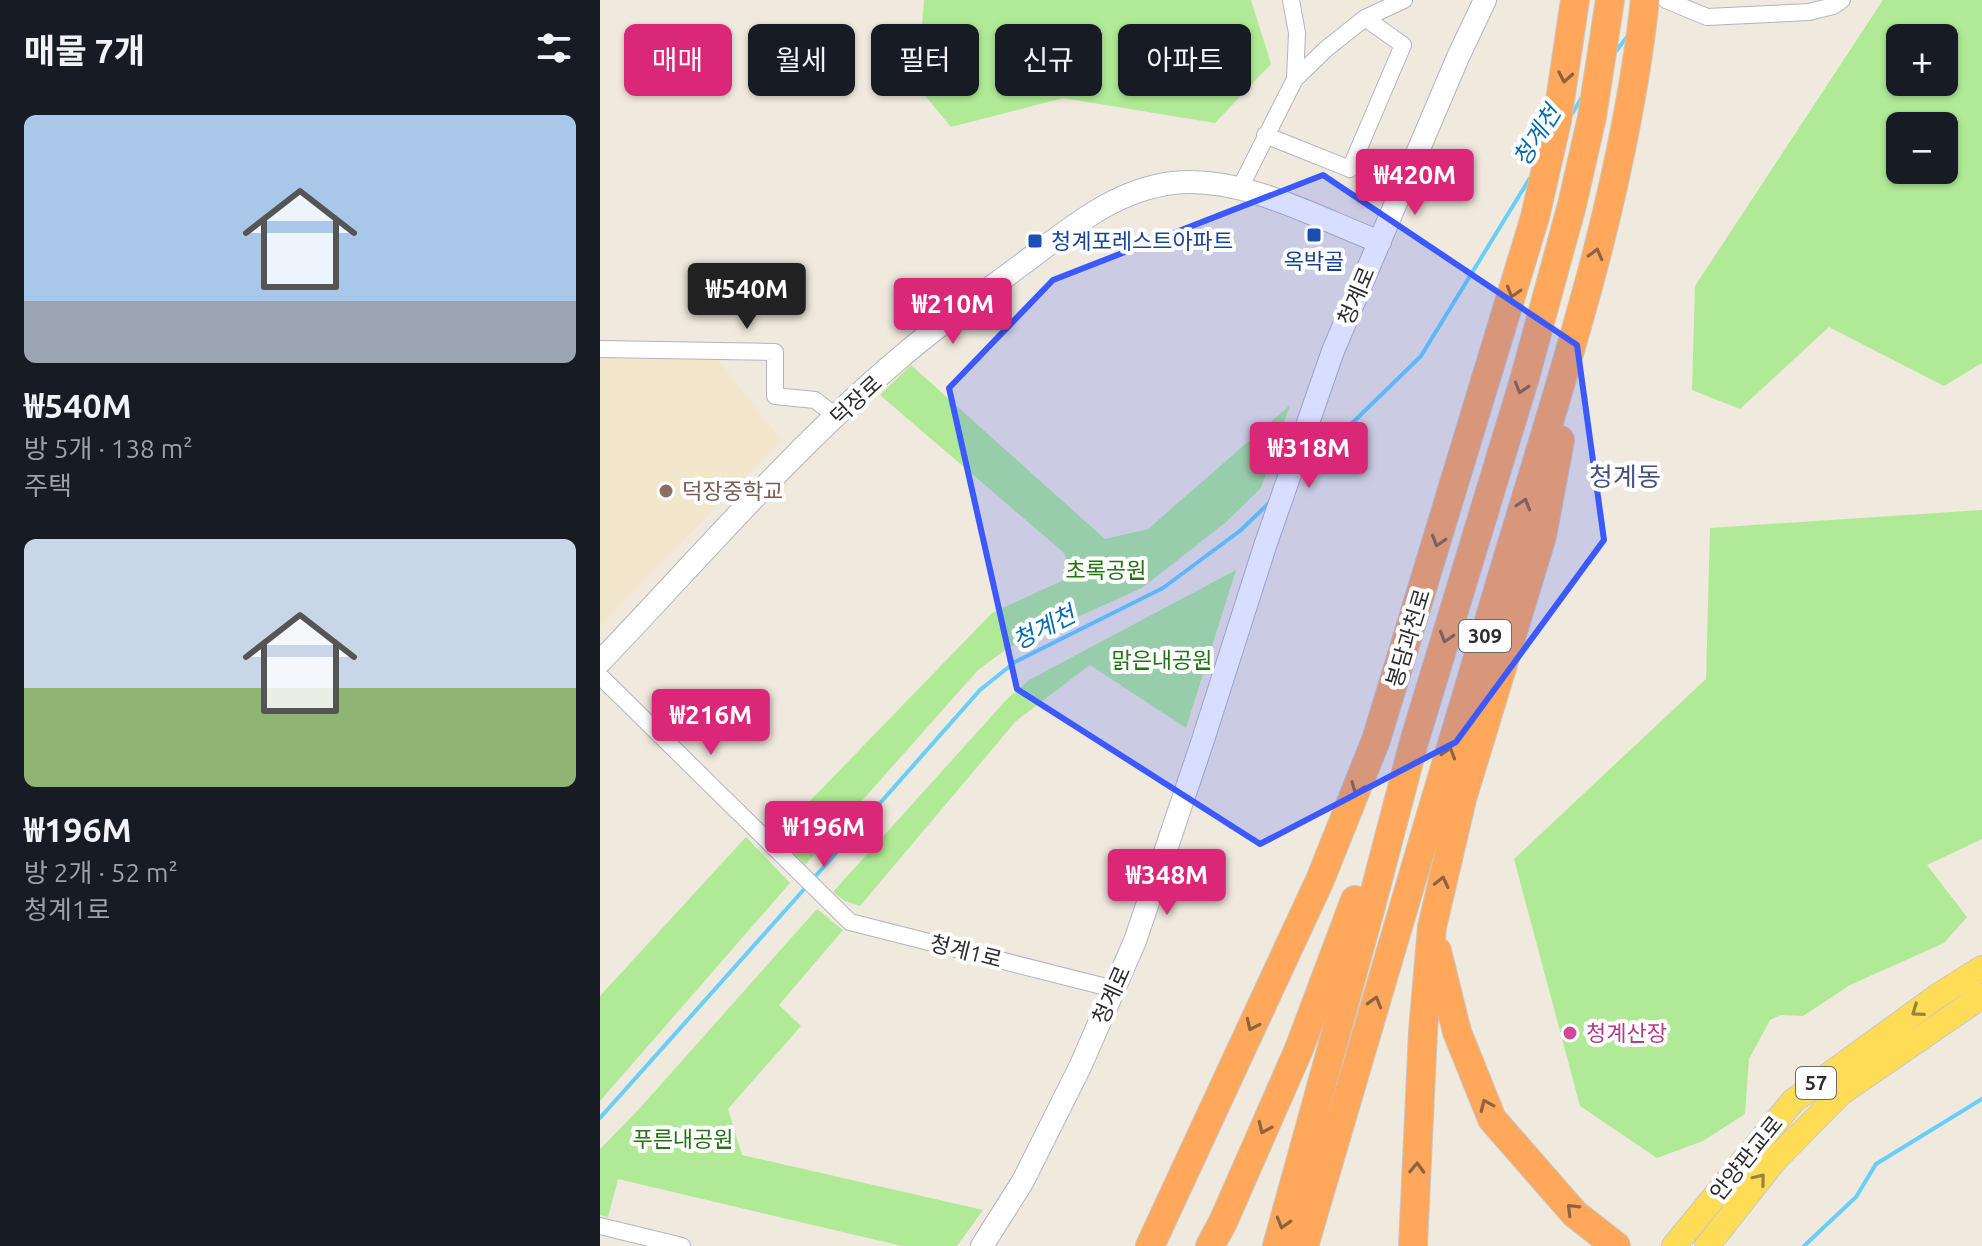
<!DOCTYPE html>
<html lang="ko">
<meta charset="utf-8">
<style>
body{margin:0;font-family:Ubuntu,"Noto Sans KR",sans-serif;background:#242831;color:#f1f3f6;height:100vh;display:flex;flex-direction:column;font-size:30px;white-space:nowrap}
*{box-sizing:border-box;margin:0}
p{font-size:26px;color:#9ea1a6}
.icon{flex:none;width:44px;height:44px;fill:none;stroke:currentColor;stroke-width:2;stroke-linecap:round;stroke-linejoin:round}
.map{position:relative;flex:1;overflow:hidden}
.panel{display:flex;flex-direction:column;background:#171b24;width:600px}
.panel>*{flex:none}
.top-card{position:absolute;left:24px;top:24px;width:760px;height:72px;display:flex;gap:16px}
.fabs{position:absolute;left:1286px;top:24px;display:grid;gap:16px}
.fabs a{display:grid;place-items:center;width:72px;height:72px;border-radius:12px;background:#171b24;box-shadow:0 2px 6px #0004;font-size:40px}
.price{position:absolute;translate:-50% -68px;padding:0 18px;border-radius:8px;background:#db2777;color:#fff;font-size:26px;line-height:52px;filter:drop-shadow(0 2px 4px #0008)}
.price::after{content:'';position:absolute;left:50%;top:48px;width:24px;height:18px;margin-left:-12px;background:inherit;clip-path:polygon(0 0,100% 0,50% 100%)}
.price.selected{background:#222;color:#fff}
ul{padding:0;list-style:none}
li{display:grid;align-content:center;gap:16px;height:424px;padding:0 24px}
li span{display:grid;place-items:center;height:248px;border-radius:12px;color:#555}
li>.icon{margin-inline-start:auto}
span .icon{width:144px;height:144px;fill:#fffc;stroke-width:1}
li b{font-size:34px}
h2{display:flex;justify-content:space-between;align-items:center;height:96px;padding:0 24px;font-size:34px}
.pill{padding:0 28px;border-radius:12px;background:#171b24;box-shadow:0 2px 6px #0004;font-size:28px;line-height:72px}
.pill.selected{background:#db2777;color:#fff}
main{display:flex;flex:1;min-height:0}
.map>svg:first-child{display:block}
.education{fill:#f2e7cd}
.green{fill:#b0ea96;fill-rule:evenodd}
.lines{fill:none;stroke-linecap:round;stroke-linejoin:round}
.stream{stroke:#69cefa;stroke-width:4}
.street-casing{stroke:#b2b4c1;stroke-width:18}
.secondary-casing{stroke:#b2b4c1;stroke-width:24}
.primary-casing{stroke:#c8c8c8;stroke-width:26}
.highway-casing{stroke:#c8c8c8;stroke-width:30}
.street{stroke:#fff;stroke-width:16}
.secondary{stroke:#fff;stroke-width:22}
.primary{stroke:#fedc55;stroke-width:24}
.highway{stroke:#ffa75a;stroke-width:28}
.oneway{stroke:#8c6441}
.oneway2{stroke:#968441}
.marked{fill:#3c59ff;fill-opacity:0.2;stroke:#3c59ff;stroke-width:6;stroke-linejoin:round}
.transit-dot{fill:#1a4fb4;stroke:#fff;stroke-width:3}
.education-dot{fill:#8d6e63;stroke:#fff;stroke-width:3}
.hotel-dot{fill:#d1479c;stroke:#fff;stroke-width:3}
.labels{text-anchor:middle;stroke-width:8;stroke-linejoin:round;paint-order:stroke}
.shield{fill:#fff;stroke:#6c6c6c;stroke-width:2}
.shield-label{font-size:20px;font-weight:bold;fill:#2d2d2d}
.transit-label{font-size:22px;fill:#164399;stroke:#fff;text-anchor:start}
.street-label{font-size:22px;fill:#2d2d2d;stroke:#fff}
.education-label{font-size:22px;fill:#785e54;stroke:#fff;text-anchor:start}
.park-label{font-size:22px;fill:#247314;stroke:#fff}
.hotel-label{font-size:22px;fill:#b23c85;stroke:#fff;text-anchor:start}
.water-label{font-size:24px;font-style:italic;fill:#016bad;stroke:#fff}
.quarter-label{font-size:26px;fill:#485083;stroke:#fff}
</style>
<main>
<section class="panel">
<h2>매물 7개<svg class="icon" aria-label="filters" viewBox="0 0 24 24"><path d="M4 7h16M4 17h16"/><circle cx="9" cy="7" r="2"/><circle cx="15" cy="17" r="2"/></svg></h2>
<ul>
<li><span style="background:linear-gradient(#a9c7e8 75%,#9aa5b1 0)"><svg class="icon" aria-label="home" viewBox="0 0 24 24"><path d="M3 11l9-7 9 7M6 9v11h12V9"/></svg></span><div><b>₩540M</b><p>방 5개 · 138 m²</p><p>주택</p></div></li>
<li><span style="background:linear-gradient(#c9d6e8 60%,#8fb573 0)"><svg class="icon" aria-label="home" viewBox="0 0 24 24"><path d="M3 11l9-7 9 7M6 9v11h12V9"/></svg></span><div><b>₩196M</b><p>방 2개 · 52 m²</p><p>청계1로</p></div></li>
</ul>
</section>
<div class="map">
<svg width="1382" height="1246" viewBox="0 0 1382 1246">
<rect width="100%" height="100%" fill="#efe9de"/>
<!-- education -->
<path class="education" d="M0,354l115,2 66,84 -181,187z"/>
<!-- green -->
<path class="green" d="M324,0h327l20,64 -56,59 -152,-25 -112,29 -34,-41z
M1283,0h99v363l-38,23 -115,-59 -89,82 -48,-19 3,-104zM1300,38h44v44h-44zM1300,126h44v44h-44z
M311,365l194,174 43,-10 142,-124 -29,83 -36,35 -83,65 -134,60 -30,22 -173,195 -28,-30 215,-222 80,-37 -8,-23 -184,-158z
M1382,510v329l-55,26 40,52 -23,26 -94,42 -47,31 -22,-1 -11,5 -21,39 -4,55 -42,27 -46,17 -77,-52 -66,-247 192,-180 4,-151z
M636,570l-50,158 -96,-63 -74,56 -156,185 -15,-5 -12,-9 175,-194 21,-18z
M146,837l44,46 -190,218v-105z
M217,909l26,21 -64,75 22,21 -73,83 14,46 241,55 -26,36h-55l-284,-67 -10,38 -8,-2v-66l40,-41z"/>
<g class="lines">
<!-- stream -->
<path class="stream" d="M1013,55l14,-18
M972,114l10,-17
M699,475l122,-119 109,-178
M213,879l167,-189 35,-28 148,-74 78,-58 28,-27
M0,1118l207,-232
M1204,1246l52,-49 20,-33 106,-65"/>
<defs>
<path id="street" d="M691,0l6,33 -2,46
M1066,0l41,17 102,-5 24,-6 9,-6
M665,135l85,34 53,-124 -38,-27
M640,188l55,-109 31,-30 39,-31 39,-18
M0,349l175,3v44l40,4 22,17
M0,676l250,246 264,67
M0,1226l82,20"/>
<path id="secondary" d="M0,662c98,-102 193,-214 301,-305 38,-33 80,-62 120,-92 46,-34 92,-75 152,-82 69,-8 144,35 207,59
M382,1246l41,-65 57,-114 55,-126 67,-198 63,-197 68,-195 125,-294 27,-57"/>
<path id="primary" d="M1074,1246l119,-145 146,-106 43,-27
M1107,1246l68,-86 66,-67 141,-97"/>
<path id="highway" d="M837,951l20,81 35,87 83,95 41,32
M550,1246l170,-366 56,-140 159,-523 22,-96 18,-121
M610,1246l13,-24 76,-173 56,-149
M677,1246l93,-336 44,-168 111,-365 47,-172 20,-88 18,-117
M704,1246c66,-226 133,-453 201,-679 56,-186 119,-373 140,-567
M813,1246l10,-215 9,-104 30,-128 80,-263 18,-96"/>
</defs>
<!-- street casing -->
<use href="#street" class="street-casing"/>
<!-- secondary casing -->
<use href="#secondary" class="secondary-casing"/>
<!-- primary casing -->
<use href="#primary" class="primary-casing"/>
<!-- highway casing -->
<use href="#highway" class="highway-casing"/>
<!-- street -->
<use href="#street" class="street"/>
<!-- secondary -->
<use href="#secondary" class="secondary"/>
<!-- primary -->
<use href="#primary" class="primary"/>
<!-- highway -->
<use href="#highway" class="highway"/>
</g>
<!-- one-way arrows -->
<defs><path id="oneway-chevron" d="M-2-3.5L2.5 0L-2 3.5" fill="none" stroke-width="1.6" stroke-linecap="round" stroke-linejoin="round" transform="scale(2)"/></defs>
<g class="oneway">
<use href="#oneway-chevron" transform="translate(965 77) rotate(100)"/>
<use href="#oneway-chevron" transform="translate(996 254) rotate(-75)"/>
<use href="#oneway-chevron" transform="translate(913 292) rotate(107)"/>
<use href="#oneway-chevron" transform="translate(921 388) rotate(107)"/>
<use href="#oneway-chevron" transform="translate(924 504) rotate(-73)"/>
<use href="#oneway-chevron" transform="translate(838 541) rotate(107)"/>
<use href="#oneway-chevron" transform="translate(846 637) rotate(107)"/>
<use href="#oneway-chevron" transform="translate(849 753) rotate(-73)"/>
<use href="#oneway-chevron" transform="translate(757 788) rotate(112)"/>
<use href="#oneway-chevron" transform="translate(842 882) rotate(-77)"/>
<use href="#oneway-chevron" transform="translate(775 1002) rotate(-74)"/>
<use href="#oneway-chevron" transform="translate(652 1025) rotate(115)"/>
<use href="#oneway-chevron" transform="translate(886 1105) rotate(-114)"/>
<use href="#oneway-chevron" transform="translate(664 1128) rotate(114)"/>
<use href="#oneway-chevron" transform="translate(817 1168) rotate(-88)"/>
<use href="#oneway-chevron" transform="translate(972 1209) rotate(-135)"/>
<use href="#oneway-chevron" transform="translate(683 1223) rotate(106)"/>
</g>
<g class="oneway2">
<use href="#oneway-chevron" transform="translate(1317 1011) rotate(145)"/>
<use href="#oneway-chevron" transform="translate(1160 1179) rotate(-51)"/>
</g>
<!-- marked area -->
<path class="marked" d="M723,175l254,170 27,195 -148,202 -196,102 -243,-155 -68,-301 104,-108z"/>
<!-- markers -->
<g class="transit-dot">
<rect x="706" y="227" width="16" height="16" rx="4"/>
<rect x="427" y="233" width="16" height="16" rx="4"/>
</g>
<circle class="education-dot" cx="66" cy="491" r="8"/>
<circle class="hotel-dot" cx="970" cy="1033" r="8"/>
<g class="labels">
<!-- shield labels -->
<g class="shield">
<rect x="859" y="620" width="52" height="32" rx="6"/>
<rect x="1196" y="1067" width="40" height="32" rx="6"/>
</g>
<g class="shield-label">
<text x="885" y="643">309</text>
<text x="1216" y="1090">57</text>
</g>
<!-- transit labels -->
<g class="transit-label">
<text x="451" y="249">청계포레스트아파트</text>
<text x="714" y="269" text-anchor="middle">옥박골</text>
</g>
<!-- street labels -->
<g class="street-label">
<text transform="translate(756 296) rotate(-67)" y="8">청계로</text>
<text transform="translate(256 400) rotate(-43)" y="8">덕장로</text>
<text transform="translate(808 638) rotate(-73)" y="8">봉담과천로</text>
<text transform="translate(366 951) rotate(14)" y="8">청계1로</text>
<text transform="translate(511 995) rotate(-66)" y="8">청계로</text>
<text transform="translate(1146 1158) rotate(-51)" y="8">안양판교로</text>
</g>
<!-- education labels -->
<g class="education-label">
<text x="82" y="499">덕장중학교</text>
</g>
<!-- park labels -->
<g class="park-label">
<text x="506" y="578">초록공원</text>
<text x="562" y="668">맑은내공원</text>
<text x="83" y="1147">푸른내공원</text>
</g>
<!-- hotel labels -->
<g class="hotel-label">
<text x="986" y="1041">청계산장</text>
</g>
<!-- water labels -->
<g class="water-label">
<text transform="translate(937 136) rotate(-58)" y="8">청계천</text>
<text transform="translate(444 628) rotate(-27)" y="8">청계천</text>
</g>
<!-- quarter labels -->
<g class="quarter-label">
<text x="1025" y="486">청계동</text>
</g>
</g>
</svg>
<div class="fabs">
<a>+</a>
<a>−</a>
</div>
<b class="price" style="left:815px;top:217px">₩420M</b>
<b class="price selected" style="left:147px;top:331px">₩540M</b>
<b class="price" style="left:353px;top:346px">₩210M</b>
<b class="price" style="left:709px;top:490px">₩318M</b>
<b class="price" style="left:111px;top:757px">₩216M</b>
<b class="price" style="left:224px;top:869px">₩196M</b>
<b class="price" style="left:567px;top:917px">₩348M</b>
<div class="top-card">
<a class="pill selected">매매</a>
<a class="pill">월세</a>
<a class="pill">필터</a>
<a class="pill">신규</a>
<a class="pill">아파트</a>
</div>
</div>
</main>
